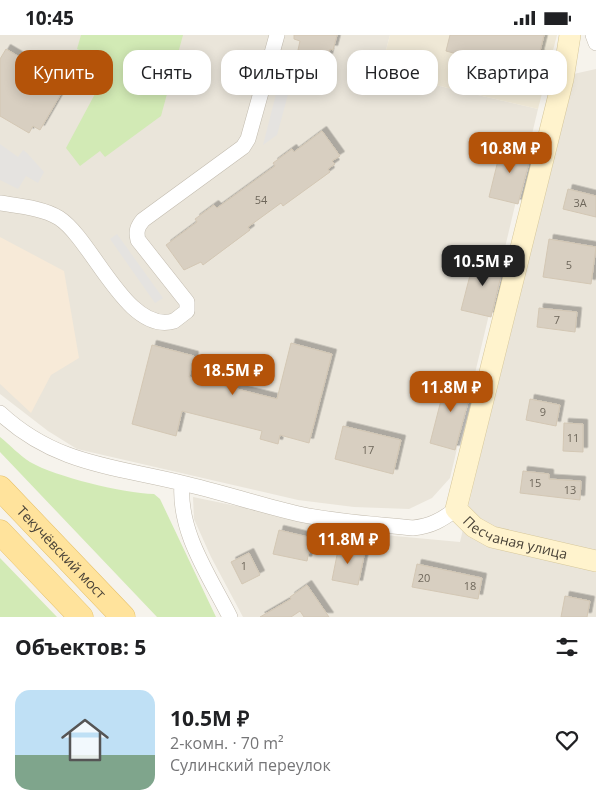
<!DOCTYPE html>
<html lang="ru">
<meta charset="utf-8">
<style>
body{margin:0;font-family:"Open Sans",sans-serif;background:#f6f6f6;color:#202124;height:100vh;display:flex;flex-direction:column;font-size:19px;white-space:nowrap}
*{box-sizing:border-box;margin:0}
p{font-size:16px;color:#757577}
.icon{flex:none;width:28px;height:28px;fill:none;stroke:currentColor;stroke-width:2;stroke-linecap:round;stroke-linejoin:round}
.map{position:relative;height:582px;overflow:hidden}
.details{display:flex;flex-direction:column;background:#fff;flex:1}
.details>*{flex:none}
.banner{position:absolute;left:15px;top:15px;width:566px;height:45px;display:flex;gap:10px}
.price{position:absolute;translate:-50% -42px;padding:0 11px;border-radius:10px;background:#b45309;color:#fff;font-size:16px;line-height:32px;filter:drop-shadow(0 1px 2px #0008)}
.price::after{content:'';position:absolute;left:50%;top:30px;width:15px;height:11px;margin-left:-8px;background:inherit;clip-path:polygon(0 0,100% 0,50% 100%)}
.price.active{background:#222;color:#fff}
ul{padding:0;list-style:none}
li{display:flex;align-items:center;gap:15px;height:125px;padding:0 15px}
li+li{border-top:1px solid #e0e0e0}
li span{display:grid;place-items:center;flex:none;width:140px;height:100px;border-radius:15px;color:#555}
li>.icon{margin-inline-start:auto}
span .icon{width:60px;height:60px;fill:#fffc;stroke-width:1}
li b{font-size:21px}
h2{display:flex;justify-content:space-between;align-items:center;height:60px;padding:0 15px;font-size:21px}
.chip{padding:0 18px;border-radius:15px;background:#fff;box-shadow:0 2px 12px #0003;font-size:18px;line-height:45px}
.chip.active{background:#b45309;color:#fff}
.status{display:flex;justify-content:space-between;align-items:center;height:35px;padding:0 25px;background:#fff;direction:ltr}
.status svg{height:14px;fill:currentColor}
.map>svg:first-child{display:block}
.residential{fill:#eae5da}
.commercial{fill:#f7ead8}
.education{fill:#efe8d6}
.green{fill:#d2eab5}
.parking{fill:#e5e3e0}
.building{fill:#d8cfc1;stroke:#d3c7b4;filter:url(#shadow)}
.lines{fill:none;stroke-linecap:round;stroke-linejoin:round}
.street-casing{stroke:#c2bbae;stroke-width:16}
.secondary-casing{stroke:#d6c79b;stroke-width:22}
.primary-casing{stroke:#e6c16a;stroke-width:25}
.street{stroke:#fff;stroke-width:15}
.secondary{stroke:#fff3cd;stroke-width:21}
.primary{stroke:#ffe39c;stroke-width:24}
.labels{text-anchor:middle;stroke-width:5;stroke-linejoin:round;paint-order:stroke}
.number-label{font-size:11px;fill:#6e675b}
.street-label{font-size:14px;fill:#4b4439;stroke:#fff}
</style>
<div class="status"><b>10:45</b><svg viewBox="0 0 49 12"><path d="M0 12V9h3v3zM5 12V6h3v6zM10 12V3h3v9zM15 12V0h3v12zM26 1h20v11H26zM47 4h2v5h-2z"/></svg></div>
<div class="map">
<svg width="596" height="582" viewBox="0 0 596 582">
<defs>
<filter id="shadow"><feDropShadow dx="4.5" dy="-4.5" stdDeviation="0" flood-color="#0004"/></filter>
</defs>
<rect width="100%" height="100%" fill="#f6f3ec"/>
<!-- residential -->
<path class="residential" d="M0,0h390l-10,37 158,37 -88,369 -18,20 -23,11 -55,-2 -56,-7 -221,-51 -29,-18 -48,-37z
M596,34v548h-353l-32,-60 -17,-38 -1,-22 180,37 87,8 109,-467z"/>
<!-- commercial -->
<path class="commercial" d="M0,202l64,34 15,87 -28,17 -20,38 -31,-29z"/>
<!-- education -->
<path class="education" d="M390,0h167l-19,74 -158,-37z"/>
<!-- green -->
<path class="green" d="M81,0h102l-22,81 -56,41 -5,-6 -20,15 -14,-18 45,-84 -34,-15z
M0,402c10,8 19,18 30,25 26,15 93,31 124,32l6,5 56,118h-59l-157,-165z
M0,523l57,59h-57z"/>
<!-- parking -->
<path class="parking" d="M287,16l12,3 -22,81 -14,10z
M0,109l18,13 5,-7 4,3 17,19 -6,11 -12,-7 -8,13 -18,-9z
M117,199l46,64 -8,5 -45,-64z"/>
<!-- building -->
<path class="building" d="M294,0h43l-4,15 -3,-1 -2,9 -30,-8 2,-9 -6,-2z
M450,0h94l-5,20 6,1 -4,18 -26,-6 1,-5 -42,-10 -2,5 -26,-7z
M6,14l54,32 -4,6 6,5 -22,38 -7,-4 -4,7 -29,-17v-57z
M322,96l18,25 -8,5 3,3 -7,5 2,3 -47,34 -2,-3 -33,24 2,3 -47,35 -2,-3 -17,8 -18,-25 31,-23 -2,-3 19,-14 3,3 58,-42 -2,-3 19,-14 2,3z
M502,109l30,7 -14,53 -29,-7z
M568,154l28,7v21l-33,-8z
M549,204l47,8 -5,37 -48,-7z
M475,221l29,7 -13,54 -30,-7z
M539,273l38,4 -2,20 -38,-5z
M291,308l41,11 -23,89 -29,-8 -2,9 -18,-5 2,-8 -80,-20 -6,25 -44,-12 20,-79 42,11 -5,21 88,22z
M447,342l26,7 -18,66 -25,-7z
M530,364l30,6 -4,21 -30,-6z
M564,388l19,1v28l-20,-1z
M343,391l58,14 -8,34 -58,-15z
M523,436l26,3v5l32,2 -1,19 -60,-7z
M279,495l33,8 -5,23 -34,-7z
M339,510l26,6 -7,34 -26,-5z
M249,518l11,22 -18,9 -11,-22z
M417,529l65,14 -4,21 -66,-12z
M307,550l22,32h-25l-4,-6 -9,6h-31l31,-18 -1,-2z
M565,561l25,5 -3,16h-26z"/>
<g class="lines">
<defs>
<path id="street" d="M593,0l3,8
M0,168c19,3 43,5 59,15 34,22 68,117 115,103l13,-10v-9l-49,-62c-2,-8 -1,-13 5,-20l100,-73 5,-8 29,-104
M0,378c55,51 112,53 182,70 39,9 78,22 117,31 37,8 76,10 114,14 18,-2 29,-8 43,-19
M182,448c-4,49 27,92 48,134"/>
<g id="secondary">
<path id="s1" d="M570,0l-7,44 -107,430 18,18 18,10 104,24"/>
</g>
<g id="primary">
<path id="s2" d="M0,453l123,129"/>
<path d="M0,497l81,85"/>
</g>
</defs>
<!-- street casing -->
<use href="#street" class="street-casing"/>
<!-- secondary casing -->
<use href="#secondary" class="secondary-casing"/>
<!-- primary casing -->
<use href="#primary" class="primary-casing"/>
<!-- street -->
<use href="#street" class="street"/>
<!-- secondary -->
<use href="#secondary" class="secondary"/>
<!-- primary -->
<use href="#primary" class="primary"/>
</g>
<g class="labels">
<!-- number labels -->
<g class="number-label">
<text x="261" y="169">54</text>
<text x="580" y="172">3А</text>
<text x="569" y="234">5</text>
<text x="557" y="289">7</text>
<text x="543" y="381">9</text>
<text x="573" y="407">11</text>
<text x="368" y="419">17</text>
<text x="535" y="452">15</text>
<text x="570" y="459">13</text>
<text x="244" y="535">1</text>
<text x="424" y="547">20</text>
<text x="470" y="555">18</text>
</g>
<!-- street labels -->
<g class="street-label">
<text dy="5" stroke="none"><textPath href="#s1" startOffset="556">Песчаная улица</textPath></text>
<text dy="5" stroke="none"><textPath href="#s2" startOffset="89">Текучёвский мост</textPath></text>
</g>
</g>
</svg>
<b class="price" style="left:510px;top:139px">10.8M ₽</b>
<b class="price active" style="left:483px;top:252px">10.5M ₽</b>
<b class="price" style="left:233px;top:361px">18.5M ₽</b>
<b class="price" style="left:451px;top:378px">11.8M ₽</b>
<b class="price" style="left:348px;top:530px">11.8M ₽</b>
<div class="banner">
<a class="chip active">Купить</a>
<a class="chip">Снять</a>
<a class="chip">Фильтры</a>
<a class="chip">Новое</a>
<a class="chip">Квартира</a>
</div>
</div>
<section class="details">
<h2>Объектов: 5<svg class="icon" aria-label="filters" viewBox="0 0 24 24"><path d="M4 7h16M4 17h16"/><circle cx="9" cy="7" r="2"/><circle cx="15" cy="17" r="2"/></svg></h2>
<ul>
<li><span style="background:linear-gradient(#bfe0f5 65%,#7fa58c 0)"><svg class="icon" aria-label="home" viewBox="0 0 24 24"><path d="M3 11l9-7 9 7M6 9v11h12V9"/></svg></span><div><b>10.5M ₽</b><p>2-комн. · 70 m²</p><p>Сулинский переулок</p></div><svg class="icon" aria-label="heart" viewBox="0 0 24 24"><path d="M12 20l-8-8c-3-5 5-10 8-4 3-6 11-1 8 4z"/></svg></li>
</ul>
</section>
